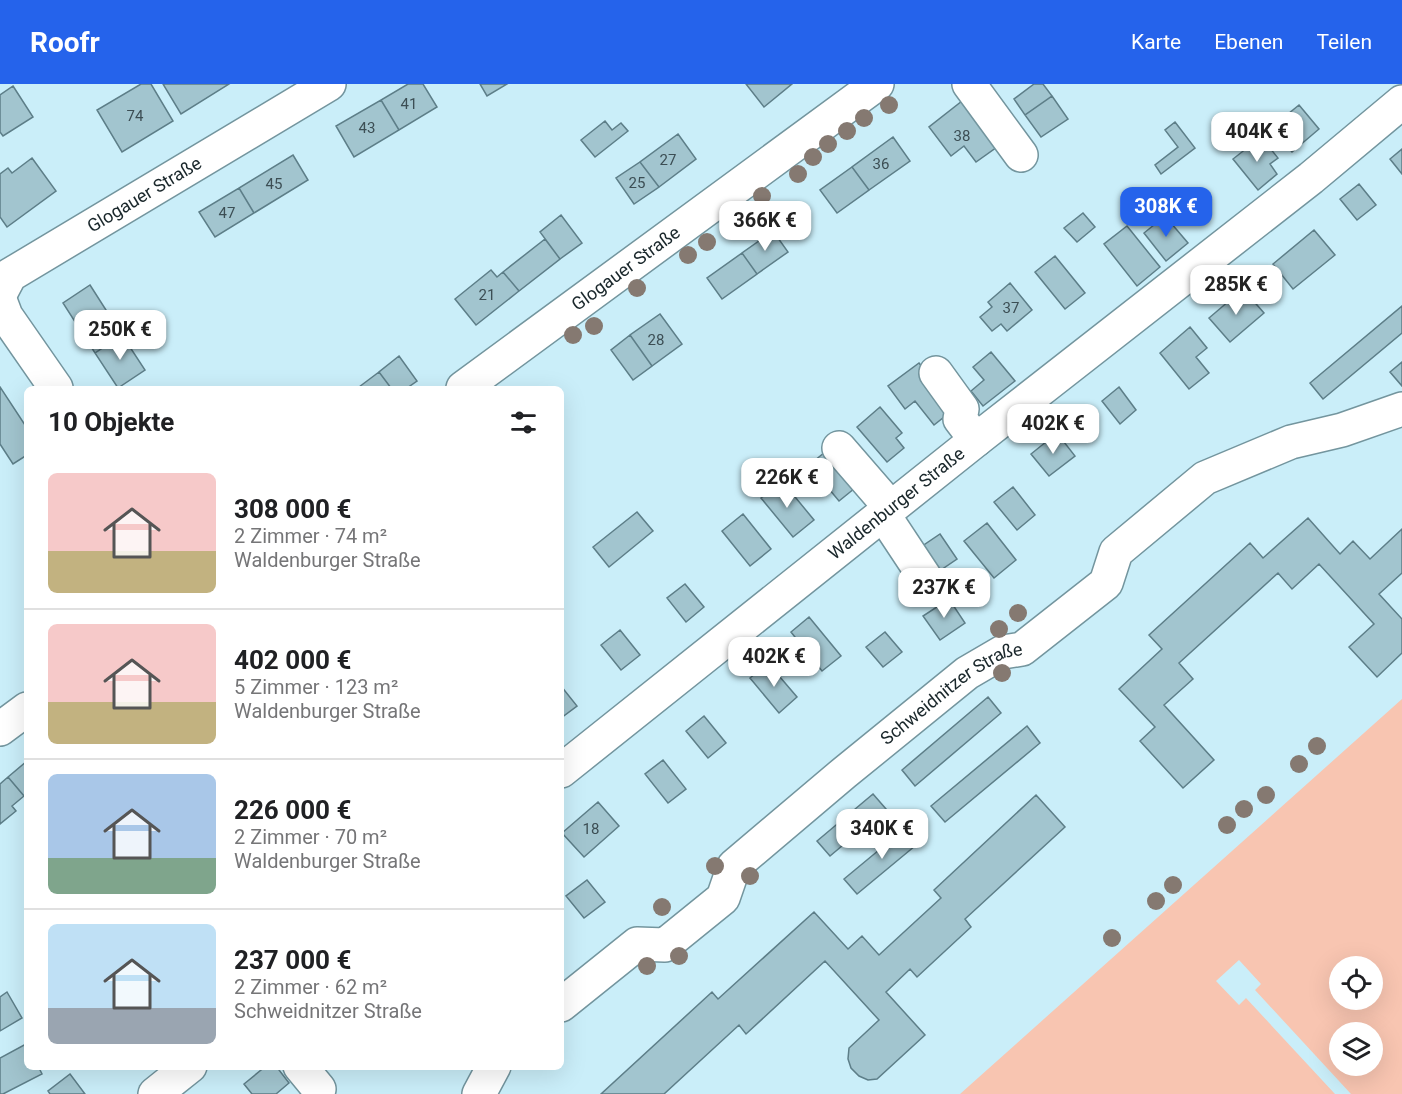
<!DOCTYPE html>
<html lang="de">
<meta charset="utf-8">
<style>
body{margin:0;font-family:Roboto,sans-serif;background:#f2f2f2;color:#202124;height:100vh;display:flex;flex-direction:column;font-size:22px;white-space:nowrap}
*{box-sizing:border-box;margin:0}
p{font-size:20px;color:#757577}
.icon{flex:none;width:33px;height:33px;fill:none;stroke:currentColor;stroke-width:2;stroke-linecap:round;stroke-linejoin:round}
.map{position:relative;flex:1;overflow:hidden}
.panel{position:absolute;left:24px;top:302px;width:540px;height:684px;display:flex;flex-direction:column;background:#fff;border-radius:9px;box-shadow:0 6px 24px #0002}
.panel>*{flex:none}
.fabs{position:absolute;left:1329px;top:872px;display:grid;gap:12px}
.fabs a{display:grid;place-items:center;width:54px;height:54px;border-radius:50%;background:#fff;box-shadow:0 6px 24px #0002;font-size:30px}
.price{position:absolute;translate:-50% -51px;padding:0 14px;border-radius:12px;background:#fff;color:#222;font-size:20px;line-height:39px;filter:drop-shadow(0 2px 3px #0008)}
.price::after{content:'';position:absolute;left:50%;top:36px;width:18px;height:14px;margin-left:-9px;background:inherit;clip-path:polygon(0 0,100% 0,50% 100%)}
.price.on{background:#2563eb;color:#fff}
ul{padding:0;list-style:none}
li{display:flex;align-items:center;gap:18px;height:150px;padding:0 24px}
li+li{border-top:2px solid #e0e0e0}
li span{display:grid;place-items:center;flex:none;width:168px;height:120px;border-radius:9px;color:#555}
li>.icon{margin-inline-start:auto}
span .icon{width:72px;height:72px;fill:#fffc;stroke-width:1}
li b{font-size:26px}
h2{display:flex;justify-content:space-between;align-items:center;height:72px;padding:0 24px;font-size:26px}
header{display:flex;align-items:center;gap:36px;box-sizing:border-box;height:84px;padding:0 30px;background:#2563eb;color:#fff}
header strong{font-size:28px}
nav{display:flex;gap:33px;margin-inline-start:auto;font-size:21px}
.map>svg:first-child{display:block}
.green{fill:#f8c5b1;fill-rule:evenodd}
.building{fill:#a2c5cf;stroke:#5d7e88;stroke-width:1.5}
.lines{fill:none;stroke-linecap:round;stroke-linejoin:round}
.minor-casing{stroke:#73959e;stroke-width:36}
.minor{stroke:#fff;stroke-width:33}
.tree{fill:#857971}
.labels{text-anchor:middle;stroke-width:4.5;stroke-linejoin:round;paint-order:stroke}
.number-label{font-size:15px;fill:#3c4e54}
.street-label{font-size:18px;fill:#1a272b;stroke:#fff}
</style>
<header>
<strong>Roofr</strong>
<nav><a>Karte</a><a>Ebenen</a><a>Teilen</a></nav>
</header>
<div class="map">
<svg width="1402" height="1010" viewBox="0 0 1402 1010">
<rect width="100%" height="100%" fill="#caeef9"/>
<!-- green -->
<path class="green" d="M1402,615v395h-51l-96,-104 6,-6 -22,-24 -23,21 23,24 7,-7 89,96h-375zM1340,882h32v33h-32zM1340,948h32v33h-32z"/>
<!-- building -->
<path class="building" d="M141,0h10l22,37 -51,31 -25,-42z
M163,0h66l-48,30z
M408,0h15l14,23 -38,23 -18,-30z
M480,0h27l-20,12z
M746,0h46l-28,23z
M1034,0h9l9,12 -27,19 -11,-16z
M13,2l20,31 -30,19 -3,-4v-37z
M1052,12l16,23 -27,18 -16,-22z
M381,16l18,30 -45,27 -18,-31z
M962,17l35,46 -21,15 -12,-16 -13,10 -22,-29z
M1299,21l20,24 -27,23 -20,-25z
M605,37l7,9 9,-7 7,8 -33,26 -14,-17z
M1175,38l20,26 -34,26 -6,-9 23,-18 -13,-17z
M678,50l18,25 -37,28 -19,-25z
M893,53l17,24 -41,29 -17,-23z
M1261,53l17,21 -8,6 7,10 -19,16 -25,-31z
M1402,65v25l-12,-15z
M293,71l15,25 -54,33 -15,-25z
M32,74l24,33 -49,36 -7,-10v-43l8,-6 4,5z
M640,78l19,25 -25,17 -18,-26z
M852,83l17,23 -32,23 -17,-23z
M1359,100l17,21 -19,15 -17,-21z
M239,104l15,25 -39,24 -16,-25z
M1083,129l12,14 -18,15 -13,-14z
M561,131l21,28 -22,16 -20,-27z
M1165,132l23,27 -22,18 -22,-28z
M1127,142l33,41 -23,19 -33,-42z
M1314,146l21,25 -42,34 -20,-25z
M773,147l15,21 -31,22 -15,-21z
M545,155l15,20 -41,32 -16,-19z
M742,169l15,21 -35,25 -15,-21z
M1055,172l30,37 -20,16 -30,-37z
M491,186l6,7 6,-5 16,19 -43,34 -21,-26z
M1010,199l22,27 -25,21 -6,-7 -9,7 -12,-14 12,-10 -4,-5z
M90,201l32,50 -27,18 -32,-50z
M1243,205l21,24 -34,29 -21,-24z
M1402,222v27l-79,66 -13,-16z
M660,230l22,30 -30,22 -22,-31z
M1190,243l17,21 -11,9 13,16 -20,16 -29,-36z
M122,251l23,35 -27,18 -23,-35z
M630,251l22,31 -19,14 -22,-30z
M991,268l24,29 -32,25 -12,-15 13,-11 -11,-13z
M399,272l18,25 -10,7h-16l-12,-16z
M1402,278v24l-12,-14z
M919,279l35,46 -20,16 -19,-24 -10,8 -17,-23z
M379,288l12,16h-31l-1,-1z
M0,303l27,41v27l-14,9 -13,-20z
M1119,303l17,23 -16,14 -18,-23z
M880,323l22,26 -6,5 8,10 -17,14 -30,-35z
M1057,349l18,23 -26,20 -18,-22z
M830,364l30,36 -21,17 -30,-36z
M782,397l32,39 -21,17 -32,-39z
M1013,403l22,28 -18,15 -23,-28z
M637,428l16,19 -44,36 -16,-20z
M743,430l28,35 -21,17 -28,-35z
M1308,434l32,36 13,-13 17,18 32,-30v44l-23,21 23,25v34l-25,24 -28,-30 25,-23 -55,-60 -27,25 -14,-16 -99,90 14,16 -29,26 50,55 -31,28 -43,-47 15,-14 -36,-38 43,-40 -13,-14 101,-92 13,15z
M987,439l29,37 -22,18 -30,-37z
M940,450l17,25 -25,17 -17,-25z
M685,500l19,23 -18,15 -19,-24z
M949,515l16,24 -25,17 -17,-24z
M809,533l32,39 -19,15 -31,-39z
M620,546l20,25 -19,15 -20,-25z
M885,548l17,20 -19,15 -17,-20z
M768,579l29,34 -18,16 -29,-35z
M561,602l16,20 -16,12z
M988,613l13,16 -86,73 -13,-16z
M704,632l22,27 -18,15 -22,-27z
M1027,642l13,17 -95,79 -14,-16z
M663,676l23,29 -18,14 -23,-29z
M27,677v33l-3,2 -16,-19z
M8,693l16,19 -12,10 4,5 -16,13v-40z
M873,710l13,15 -56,47 -13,-15z
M1036,711l29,32 -100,92 6,8 -54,50 -7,-8 -24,23 39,43 -48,44 -9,1 -9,-4 -8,-8 -3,-9 1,-11 30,-28 -54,-59 -79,73 -7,-9 -75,69h-63l111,-102 6,7 96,-87 34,37 14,-13 17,19 62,-57 -7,-8z
M598,718l21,24 -35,31 -22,-24z
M908,742l13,15 -64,53 -13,-15z
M587,796l18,22 -21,16 -18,-22z
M7,908l15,26 -22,13v-34z
M26,960l1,22h11l4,8 -39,20h-3v-36z
M266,982h10l13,17 -13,11h-24l-8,-10z
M70,990l15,20h-35l-2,-3z"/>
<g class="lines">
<defs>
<g id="minor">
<path d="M969,0l52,71"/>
<path id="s1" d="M0,210l10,-19 319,-191"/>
<path d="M0,216l6,16 50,72"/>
<path d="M936,289l26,36 -2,10 16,21"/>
<path id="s2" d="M463,304l414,-304"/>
<path d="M839,364l52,60"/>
<path d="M883,430l47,71"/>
<path d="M0,645l27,-20"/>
<path id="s3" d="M561,687l415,-331 335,-262 91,-76"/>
<path id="s4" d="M561,921l76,-61 28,1 58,-47 11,-32 110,-93 123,-100 36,-21 19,-3 84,-66 10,-31 89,-74 86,-36 51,-12 60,-21"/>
<path d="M300,982l19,23"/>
<path d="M155,1010l35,-28"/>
<path d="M479,1010l15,-28"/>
</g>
</defs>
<!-- minor casing -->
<use href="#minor" class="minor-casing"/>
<!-- minor -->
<use href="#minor" class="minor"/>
</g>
<!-- trees -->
<g class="tree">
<circle cx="889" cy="21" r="9"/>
<circle cx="864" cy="34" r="9"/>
<circle cx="847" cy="47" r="9"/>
<circle cx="828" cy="60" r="9"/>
<circle cx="813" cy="73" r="9"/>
<circle cx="798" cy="90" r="9"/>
<circle cx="762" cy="112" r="9"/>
<circle cx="707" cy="158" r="9"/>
<circle cx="688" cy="171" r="9"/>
<circle cx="637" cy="204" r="9"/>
<circle cx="594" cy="242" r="9"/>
<circle cx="573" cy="251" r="9"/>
<circle cx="1018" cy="529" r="9"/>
<circle cx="999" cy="545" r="9"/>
<circle cx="1002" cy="589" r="9"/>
<circle cx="1317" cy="662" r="9"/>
<circle cx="1299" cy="680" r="9"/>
<circle cx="1266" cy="711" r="9"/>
<circle cx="1244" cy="725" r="9"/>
<circle cx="1227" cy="741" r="9"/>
<circle cx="715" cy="782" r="9"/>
<circle cx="750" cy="792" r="9"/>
<circle cx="1173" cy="801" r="9"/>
<circle cx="1156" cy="817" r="9"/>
<circle cx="662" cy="823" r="9"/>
<circle cx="1112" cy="854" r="9"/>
<circle cx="679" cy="872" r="9"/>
<circle cx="647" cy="882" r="9"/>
</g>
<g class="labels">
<!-- number labels -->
<g class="number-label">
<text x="409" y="25">41</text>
<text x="135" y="37">74</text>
<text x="367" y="49">43</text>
<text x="962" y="57">38</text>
<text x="668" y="81">27</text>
<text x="881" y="85">36</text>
<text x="637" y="104">25</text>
<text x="274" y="105">45</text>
<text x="227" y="134">47</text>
<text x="487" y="216">21</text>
<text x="1011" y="229">37</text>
<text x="656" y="261">28</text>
<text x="591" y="750">18</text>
</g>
<!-- street labels -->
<g class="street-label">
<text dy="6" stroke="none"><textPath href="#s1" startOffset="178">Glogauer Straße</textPath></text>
<text dy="6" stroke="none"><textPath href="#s2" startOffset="202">Glogauer Straße</textPath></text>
<text dy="6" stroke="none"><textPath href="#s3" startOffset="429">Waldenburger Straße</textPath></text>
<text dy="6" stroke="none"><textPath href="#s4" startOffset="513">Schweidnitzer Straße</textPath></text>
</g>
</g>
</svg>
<div class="fabs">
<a><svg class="icon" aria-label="locate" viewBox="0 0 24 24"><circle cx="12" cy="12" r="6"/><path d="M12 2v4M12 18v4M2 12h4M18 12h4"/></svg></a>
<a><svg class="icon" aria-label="layers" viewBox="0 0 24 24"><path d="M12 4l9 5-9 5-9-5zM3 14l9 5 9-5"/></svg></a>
</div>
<b class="price" style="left:1257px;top:79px">404K €</b>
<b class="price on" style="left:1166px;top:154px">308K €</b>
<b class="price" style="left:765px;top:168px">366K €</b>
<b class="price" style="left:1236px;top:232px">285K €</b>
<b class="price" style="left:120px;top:277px">250K €</b>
<b class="price" style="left:1053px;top:371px">402K €</b>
<b class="price" style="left:787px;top:425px">226K €</b>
<b class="price" style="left:944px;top:535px">237K €</b>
<b class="price" style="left:774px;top:604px">402K €</b>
<b class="price" style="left:882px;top:776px">340K €</b>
<section class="panel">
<h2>10 Objekte<svg class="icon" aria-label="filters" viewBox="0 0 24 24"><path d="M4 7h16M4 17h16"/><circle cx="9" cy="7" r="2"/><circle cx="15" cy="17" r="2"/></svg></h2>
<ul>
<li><span style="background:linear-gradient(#f6c9c9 65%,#c2b280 0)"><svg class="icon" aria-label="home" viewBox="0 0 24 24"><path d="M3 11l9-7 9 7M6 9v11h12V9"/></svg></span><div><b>308 000 €</b><p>2 Zimmer · 74 m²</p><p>Waldenburger Straße</p></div></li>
<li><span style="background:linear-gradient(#f6c9c9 65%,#c2b280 0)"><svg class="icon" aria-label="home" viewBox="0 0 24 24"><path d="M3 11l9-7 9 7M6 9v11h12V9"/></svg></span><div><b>402 000 €</b><p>5 Zimmer · 123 m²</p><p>Waldenburger Straße</p></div></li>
<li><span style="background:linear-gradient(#a9c7e8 70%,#7fa58c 0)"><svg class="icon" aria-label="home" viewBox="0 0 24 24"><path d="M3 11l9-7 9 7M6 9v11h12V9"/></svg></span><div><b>226 000 €</b><p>2 Zimmer · 70 m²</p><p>Waldenburger Straße</p></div></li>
<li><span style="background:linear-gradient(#bfe0f5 70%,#9aa5b1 0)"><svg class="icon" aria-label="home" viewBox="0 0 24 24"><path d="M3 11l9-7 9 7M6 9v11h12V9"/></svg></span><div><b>237 000 €</b><p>2 Zimmer · 62 m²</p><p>Schweidnitzer Straße</p></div></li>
</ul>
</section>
</div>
